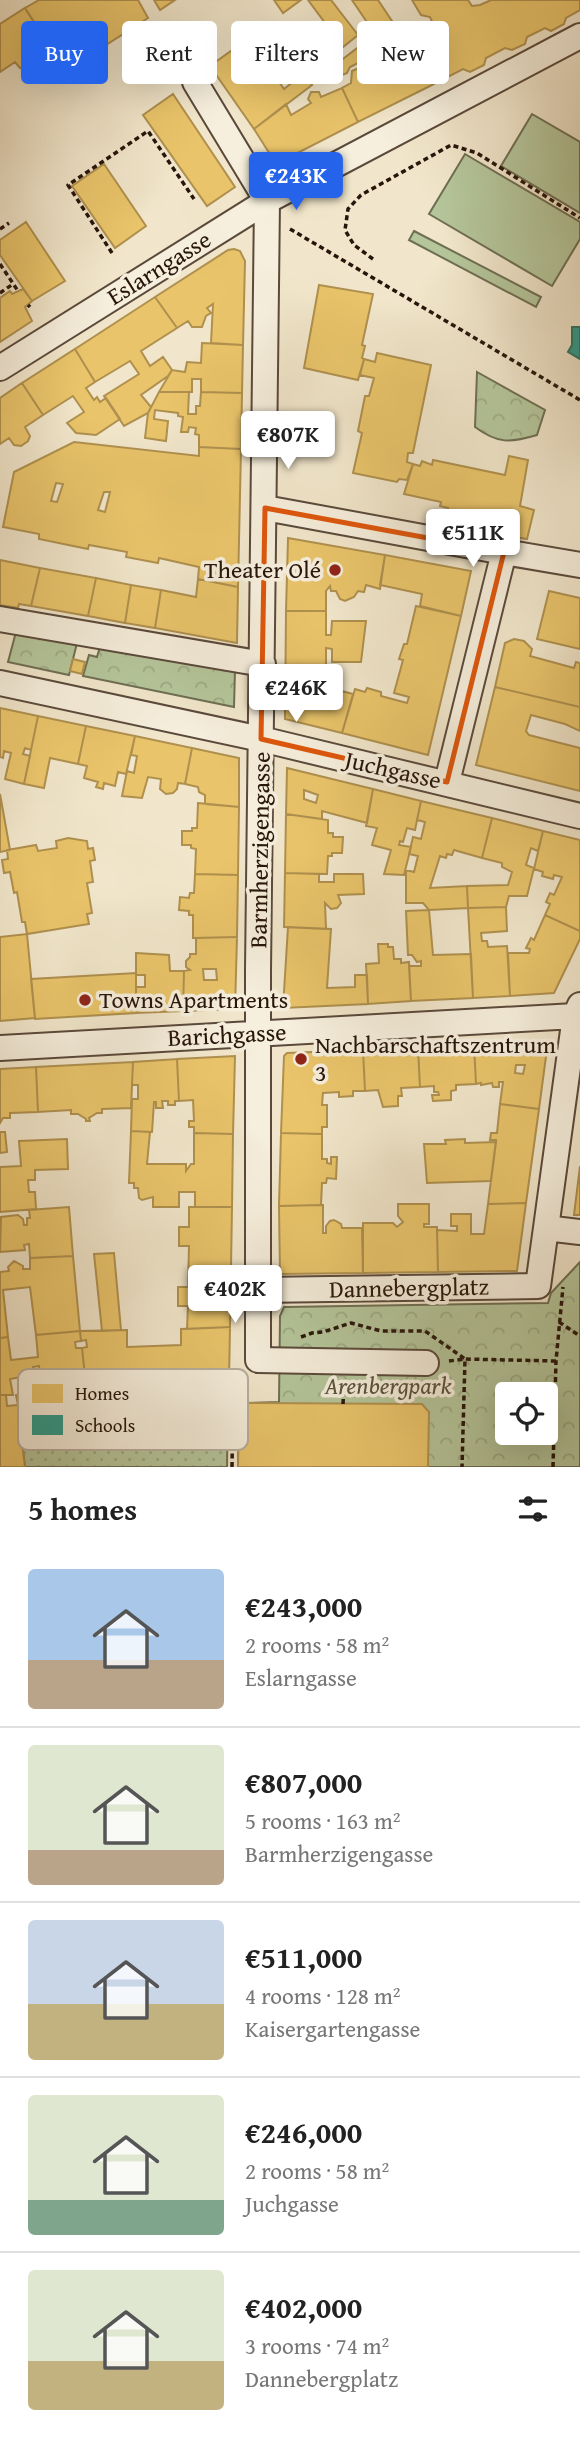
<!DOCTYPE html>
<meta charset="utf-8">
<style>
body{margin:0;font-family:"Gentium Book Plus",serif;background:#f2f2f2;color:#222;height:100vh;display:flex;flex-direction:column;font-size:26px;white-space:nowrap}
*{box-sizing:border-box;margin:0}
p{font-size:23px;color:#767676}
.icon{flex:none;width:38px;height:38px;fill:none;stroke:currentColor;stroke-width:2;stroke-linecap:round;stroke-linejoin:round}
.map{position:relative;height:1467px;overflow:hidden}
.side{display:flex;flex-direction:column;background:#fff;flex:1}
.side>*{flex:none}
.hud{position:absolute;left:21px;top:21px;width:539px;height:63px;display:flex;gap:14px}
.tools{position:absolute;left:495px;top:1382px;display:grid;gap:14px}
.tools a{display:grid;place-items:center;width:63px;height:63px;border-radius:7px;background:#fff;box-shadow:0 7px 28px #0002;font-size:35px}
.price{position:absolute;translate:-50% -60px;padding:0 16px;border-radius:7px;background:#fff;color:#222;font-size:23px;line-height:46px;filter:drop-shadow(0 2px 4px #0008)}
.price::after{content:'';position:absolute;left:50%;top:42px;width:21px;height:16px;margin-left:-10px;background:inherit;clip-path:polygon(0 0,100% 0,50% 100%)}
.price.selected{background:#2563eb;color:#fff}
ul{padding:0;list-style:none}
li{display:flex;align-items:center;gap:21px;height:175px;padding:0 28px}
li+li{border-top:2px solid #e0e0e0}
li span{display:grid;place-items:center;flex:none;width:196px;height:140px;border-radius:7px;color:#555}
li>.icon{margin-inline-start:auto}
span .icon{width:84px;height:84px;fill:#fffc;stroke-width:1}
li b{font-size:30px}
h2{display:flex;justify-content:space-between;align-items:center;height:84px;padding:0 28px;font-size:30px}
.tag{padding:0 24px;border-radius:7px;background:#fff;box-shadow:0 7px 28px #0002;font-size:24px;line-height:63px}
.tag.selected{background:#2563eb;color:#fff}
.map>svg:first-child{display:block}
.grass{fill:url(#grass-dots);stroke:#6e6e53;stroke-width:2}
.forest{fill:url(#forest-crowns);stroke:#6e6e53;stroke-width:2;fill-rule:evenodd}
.pitch{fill:#b5c69b;stroke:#6e6e53;stroke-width:2}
.homes{fill:#e9c46a;stroke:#af904e;stroke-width:2;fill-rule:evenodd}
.schools{fill:#2a9d8f;stroke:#297467;stroke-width:2}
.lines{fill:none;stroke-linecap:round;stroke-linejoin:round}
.minor-casing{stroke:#5a493b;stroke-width:28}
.path{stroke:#27150b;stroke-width:3.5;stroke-dasharray:5 3.5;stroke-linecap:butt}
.minor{stroke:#f6efdd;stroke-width:24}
.marked{fill:none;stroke:#de560c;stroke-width:5;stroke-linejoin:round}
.poi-dot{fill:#8f2418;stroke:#f6efdd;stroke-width:2.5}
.labels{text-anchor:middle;stroke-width:7;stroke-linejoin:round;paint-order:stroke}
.street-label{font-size:24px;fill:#27150b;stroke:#f6efdd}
.poi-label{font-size:24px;fill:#27150b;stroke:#f6efdd;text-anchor:start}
.park-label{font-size:24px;font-style:italic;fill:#59533d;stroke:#f6efdd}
.key{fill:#f6efdd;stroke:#b8ae9e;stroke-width:2}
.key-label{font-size:19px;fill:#27150b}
</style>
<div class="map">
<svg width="580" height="1467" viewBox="0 0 580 1467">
<defs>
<pattern id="grass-dots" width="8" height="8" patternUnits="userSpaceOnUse" patternTransform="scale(1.75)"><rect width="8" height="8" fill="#b5c69b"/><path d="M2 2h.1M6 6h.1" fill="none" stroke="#9ca984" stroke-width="1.8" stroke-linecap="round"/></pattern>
<pattern id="forest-crowns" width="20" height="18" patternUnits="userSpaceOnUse" patternTransform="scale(1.75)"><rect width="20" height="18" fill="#b5c69b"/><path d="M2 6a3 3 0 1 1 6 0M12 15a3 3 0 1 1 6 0" fill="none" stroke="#9ca984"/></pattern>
</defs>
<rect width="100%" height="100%" fill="#f1e6cb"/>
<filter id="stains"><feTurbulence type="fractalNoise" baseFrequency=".00286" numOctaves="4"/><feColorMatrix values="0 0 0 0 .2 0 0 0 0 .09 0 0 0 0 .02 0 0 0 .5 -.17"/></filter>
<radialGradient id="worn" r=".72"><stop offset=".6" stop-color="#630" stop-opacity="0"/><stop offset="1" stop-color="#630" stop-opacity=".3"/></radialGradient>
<!-- grass -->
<path class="grass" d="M228,1392l-1,75h-202l-5,-40h36l-1,9 9,1v-10l55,-1 -1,-32z"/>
<!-- forest -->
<path class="forest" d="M477,372l68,38 -8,25c-27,8 -39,9 -62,-8z
M16,632l61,11 -8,32 -61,-13z
M100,647l135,23 -1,37 -151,-31 6,-21 8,2z
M580,1262v205h-342l1,-58 6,-6 34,-1 1,-86 4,-9 264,-4 3,-10zM508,1395h38v38h-38z"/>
<!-- pitch -->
<path class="pitch" d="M532,114l48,28v71l-79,-47z
M465,154l115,68v17l-28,47 -123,-72z
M414,231l127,66 -5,10 -127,-67z"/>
<!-- homes -->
<path class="homes" d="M39,0h99l10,18 -70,45 -8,-14 -14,9 -31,-50z
M154,0h21l-15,10z
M274,0h27l-18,13z
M308,0h23l27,35 -15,12z
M352,0h26l14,21 -17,13z
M412,0h56l4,6 8,-1 11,-5h89v10l-14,8 -2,6 -13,7 -6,-3 -18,9 -2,7 -13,6 -7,-2 -19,10 -2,7 -14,7 -7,-3 -31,16 -26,-42 29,-15 -5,-11 -9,-2z
M25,8l41,63 -15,10 -19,-31 -5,4 4,8 -2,8 -9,-2 -5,-6 -15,10v-48z
M392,21l40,64 -74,37 -16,-34 9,-5 1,-12 9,-4 -3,-4 -8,4 -3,6 -12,5 -5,-9z
M249,38l35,51 19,-15 9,11 -58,44 -44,-63z
M342,88l16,34 -76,39 -9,-2 -19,-30 32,-25 5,11 20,-12 -3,-4 3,-7h8l2,5z
M173,94l62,93 -28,19 -64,-91z
M104,164l42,62 -31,22 -43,-62z
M26,222l39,59 -33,20 -32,-46v-15z
M234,249l6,2 5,10 -2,84 -32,-2 2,-39 -6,4 4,5 -5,3 -4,11h-10l-4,-6 -11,7 -22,-31 73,-47z
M319,285l54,9 -11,51 3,1 -3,12 2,1 -6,21 -54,-12z
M23,289l9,12 -7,6 7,14 -32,21v-44l10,-7 2,3z
M155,297l22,31 -36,23 9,15 13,-9 9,13 -4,6 -27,19 10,12 -3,6 -24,13 -20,-30 35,-22 -9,-13 -35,21 -20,-33z
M202,343l41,2 -1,48 -41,-1v-13h-9v13h-33l13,-22 13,2 2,-10 14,1z
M75,349l20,33 -9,6 8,12 3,-3 3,5 6,-4 14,21 -24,16 -20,-2 -9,-10 17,-11 -11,-16 -30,19 -21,-32z
M377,353l54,12 -18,88h-5l-1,9 6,2 -6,16 -8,-1 -2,3 -44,-9 9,-40 -4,-2 7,-35h4l5,-18 -14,-3 4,-16 11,3z
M22,383l21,32 -18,12 5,9 -2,5 -7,5 -7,-1 -5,-7 -9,6v-46z
M159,392h30l-1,22h8v-8h4l1,-14 41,1 -1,56 -42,-2v-12l-4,-1 1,-6 -7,-1 -1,5h-7l2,-15 -5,-1v-3l-23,-3 -1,9 14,2 -2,20 -21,-3 3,-25z
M74,442l125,14v-9l42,2 -3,138 -40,-8 1,-12 -40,-9 -1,5 -32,-6 1,-5 -38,-7 -1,4 -49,-10v-5l-36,-7 11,-55zM56,483l7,1 -6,18 -6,-1zM104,492h6l-5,20 -7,-2z
M509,456l19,4 -8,46 14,4 -7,29 -13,-2 1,-12 -37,-7 -3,4 -29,-7 2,-7 -8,-2 1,-4 -37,-8 9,-30 7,2 2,-5 10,4 1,-5 72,15z
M288,538l97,17 -5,34 -14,-4 -2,7 -6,-1 -4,6 -9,4 -5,-2 -4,-8h-5l-1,-5 -4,5v20h-40z
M385,555l86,16 -10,45 -41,-10 2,-12 -42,-9z
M0,560l40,8 -9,38 -12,-2 -1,4 -18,-3z
M40,568l56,10 -8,38 -57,-10z
M96,578l35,7 -6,38 -37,-7z
M198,579l40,8 -1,56 -82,-15 6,-38 35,7z
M131,585l30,5 -6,38 -30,-5z
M549,591l31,7v51l-43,-10z
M416,606l45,10 -33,139 -86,-22 13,-44 10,3 2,-4 14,4v4l26,7 2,-6 -15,-4 9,-33 -4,-1 5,-15h3z
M286,611h40v24h5l1,-14h34l-5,41h-29v-13l-6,-1v35l4,5 23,6 -11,39 -57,-14z
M514,639l10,2 8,8 -2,7 44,12 2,-6 4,1v44l-85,-20 10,-44z
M73,659l12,3 -3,12 -12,-3z
M495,687l85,20v24l-15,-7 -34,-9 -5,16 3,4 51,13v43l-104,-26z
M0,708l38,8 -7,34 -6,-2 -2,6 7,2 -6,28 -19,-5 6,-26 -7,-2 -1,7 -3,-1z
M38,716l48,10 -8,38 -28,-6 -6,30 -20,-4z
M86,726l49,10 -9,38 -8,-2 -3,14 -11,-3 -1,6 -7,-2 2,-5 -14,-4 3,-12 -9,-2z
M135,736l57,12 -7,36 -7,-1 -1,6 -4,4 -7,1 -6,-5 1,-10 -13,-2 -6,21 -20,-2 5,-25 7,2 3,-17 -6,-1z
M192,748l47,10v49l-34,-3v-9l-6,-3 -1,-5 -13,-3z
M287,768l86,21 -6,34 -45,-12v8l-36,-5zM304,790l14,5 -2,8 -12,-4z
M373,789l48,12 -6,29 -8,-2 -4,14 -3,-1 -1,4 12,2 -7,28 -20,-1 7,-24 -19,-5 5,-17 -11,-2z
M0,794l10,56 -10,2z
M421,801l71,17 -10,40 -28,-8 -2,5 -5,-1 -1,4 -6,-2 -10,32 37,-2 1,22 -39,2 -6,-7h-17v-33l8,2 4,-16 -9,-2 4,-17 8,2 4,-17 -8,-2z
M198,803l41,4 -1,68 -43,-1 1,-25 -5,-1v-3h-9v-14h10v-3h5z
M286,814l42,6v13h5v4h10l-1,16h-10v3h-4l-1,18 -42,-1z
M492,818l51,13 -5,20 -7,-3 -5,17 8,3 -7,28h-18l-3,11 -38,1 -1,-22 41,-1 4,-13 -10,-5v-4l-20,-5z
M543,831l37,9v91l-35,-16 5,-11 -4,-2 4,-9 4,2 8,-18 -8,-2 -1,4 -11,-3 1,-4 -9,-3z
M68,838l19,3 1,8 5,-1 2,12 -5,1 3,21 -6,1 5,30 -5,1 2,10 -62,10 -2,-12h-3l-5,-30 -3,1 -4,-21 -6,1 -2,-13 6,-1 -1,-9 29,-5 2,6 19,-3 -1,-7z
M285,873l34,1v8h15v-8h29l1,20 -26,1 3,8 -4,5 -6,1 -6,-6 1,26 -42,-2z
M195,874l43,1 -1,62 -44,1v-23h-4v-4l-10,-1 1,-13 9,1 1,-5h4z
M506,907l1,24 -26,2 1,8h5l1,6 19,-1 3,50 -37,2 -5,-90z
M429,910l4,45 38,-1 2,44 -62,3 -2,-35h12v-5l-4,1 -5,-7h-4l-2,-44z
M545,915l35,16v8l-26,54 -44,3 -2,-43h21l1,-4 -4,-1 5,-10 3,2z
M288,927l43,2 -4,59 28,-1v-12h12l1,29 -85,4z
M27,934l8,84 -35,3v-84z
M237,937l-2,72 -52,2 1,-40 6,-1 -4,-3v-6l4,-4v-3h6v-16zM203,969h13l1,11h-13z
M378,944h10v3h5l1,12h7v4l8,-1 2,39 -43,3 -2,-40 13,-1z
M136,953l33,2 1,16h14l-1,40 -47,2v-26h9v-12h-9z
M136,973v40l-101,6 -4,-40z
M538,1042l6,2 3,5 -8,60 -39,-5 3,-22h-4v5h-6l-1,-4 -11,2v-2l-5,1 -2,-39zM516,1065h9l-2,9 -8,-1z
M474,1045l2,39 -20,1v5l-5,1v9l-18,1 -1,-6h7l-1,-3h-4v-6l-14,1 -2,-40z
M418,1047l2,40 -19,1 1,8h-4v10l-15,1 -5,-17 -13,1 -2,-41z
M363,1050l2,41h-12v5l-14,1v-5l-16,1 -1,12h5v22h-5v7l-41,-1 3,-77 3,-3z
M235,1056l-2,78 -39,-1v-6h-5v-6h5l-1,-21 -14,1 -2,-42z
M177,1059l2,42h-4v4h-7v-4h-6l1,7h-7v-6h-2l-2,30 -21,-1 1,-32h6v-14h-6l1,-23z
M133,1062l-2,46 -29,1v4h-5l-8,5 1,3h-4v-2l-8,-5h-7v-4l-33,2 -2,-45z
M36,1067l2,45 -28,1v5h-7l-3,5v-54z
M500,1104l39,5 -13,94 -38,1 8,-64h-6l1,-7h6z
M131,1131l19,1 -3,32h39v7l5,-7h3v-31l39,1 -1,73h-37v-15h-16v15h-26v-10l-11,3 -3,-2 -1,-10h-4v-5h-5z
M0,1132h5l2,20 -7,1z
M281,1133l41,1v25h5v4l4,1v-7h6l-1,22 -9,-1 -1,5h-4l-1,22 -42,1z
M67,1139l1,30 -33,1v10h-7l1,12h6l1,17 -36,3v-45l21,-1 -2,-25z
M465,1139v4l31,-1 -5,39 -64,2 -3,-39h22l-1,-4z
M580,1166v49h-6z
M526,1203l-9,68 -79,1 -1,-42 20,1v-5h-6v-12h20v20h13l4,-30z
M398,1204h31v20h-5v3h13l1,45 -75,1v-50h30l4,4 6,-5 -5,-6z
M323,1205v28h3v-7l4,-5 4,-1 7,4 1,4h20l1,45 -83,1 -1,-68z
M69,1207l4,49 -43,2 -1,-14 -5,1 1,5 -25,2 1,-35 17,-2 5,4 1,6h3v-7h3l-1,-8z
M189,1207h43l-2,120 -43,2 1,-23h-10v-19h10l1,-41h-10v-19h10z
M114,1253l7,77 -19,1 -8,-77z
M73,1256l7,75 -44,4 -6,-48 -27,3 5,47 -8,1v-66l9,-1 -1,-4 6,-6 9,5v3h7v-11z
M230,1327l-1,52 -102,4v10l-40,1 -5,-46 5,-1 -1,-7 -5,1 -1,-10 47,-1v17l54,-2v-16z
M80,1331l1,10 -6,1 1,6h6l5,46 -45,1 -3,-29 -6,1 2,15 -13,2 -1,-7 -11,2 3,16h-13v-57l8,-1 3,23 27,-3 -2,-22z
M51,1394v6h23v-6h44l1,32 -55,1v10l-9,-1 1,-9h-36l5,40h-25v-72h6l1,11 11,-1 -2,-10z
M245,1403l177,1 7,8 -1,55h-190l1,-58z"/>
<!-- schools -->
<path class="schools" d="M572,327h8v32l-12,-7 4,-7z"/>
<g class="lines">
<defs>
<path id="minor" d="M195,82l72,119 -9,769v390l168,3
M0,368l267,-167 313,-165
M265,508l239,44 -57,230
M504,552l76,13
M0,619l263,45
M0,683l261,56 319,77
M0,1048l575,-32 5,1
M546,1228l29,-212 5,-11
M258,1290l280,-4 8,-58 34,4"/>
</defs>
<!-- minor casing -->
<use href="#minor" class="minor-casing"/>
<!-- path -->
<path class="path" d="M0,229l9,-6
M290,229l290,171
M112,253l-44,-68 80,-54 46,68
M373,259l-19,-14 -9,-15 3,-21 13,-14 90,-50 26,8 103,65
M0,264l18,27
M0,293l13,-9
M28,305l2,2
M559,1322l21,14
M301,1337l11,-4 11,-1 28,-9 30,8h44l40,28 -3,108
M449,1361l16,-2 91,2
M343,1404l1,-19
M232,1467l1,-66 13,-21
M553,1467l3,-106 7,-74"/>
<!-- minor -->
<use href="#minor" class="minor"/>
</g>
<!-- marked area -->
<path class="marked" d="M265,508l239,44 -57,230 -186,-43z"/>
<!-- markers -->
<g class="poi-dot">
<circle cx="335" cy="570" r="7"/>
<circle cx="85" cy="1000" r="7"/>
<circle cx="301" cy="1059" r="7"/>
</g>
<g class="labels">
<!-- street labels -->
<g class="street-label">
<text transform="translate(159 268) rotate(-32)" y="8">Eslarngasse</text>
<text transform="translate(393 770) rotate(13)" y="8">Juchgasse</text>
<text transform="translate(260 850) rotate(-89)" y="8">Barmherzigengasse</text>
<text transform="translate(227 1035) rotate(-3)" y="8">Barichgasse</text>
<text transform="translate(409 1288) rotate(-1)" y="8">Dannebergplatz</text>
</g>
<!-- poi labels -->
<g class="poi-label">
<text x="321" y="578" text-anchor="end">Theater Olé</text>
<text x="99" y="1008">Towns Apartments</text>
<text x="315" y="1053">Nachbarschaftszentrum<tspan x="315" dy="28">3</tspan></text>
</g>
<!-- park labels -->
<g class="park-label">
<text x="388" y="1394">Arenbergpark</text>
</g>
</g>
<!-- legend -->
<rect x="18" y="1369" width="230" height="81" rx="10" class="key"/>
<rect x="32" y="1384" width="31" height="19" fill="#e9c46a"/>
<rect x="32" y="1415" width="31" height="20" fill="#2a9d8f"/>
<g class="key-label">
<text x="75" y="1400">Homes</text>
<text x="75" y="1432">Schools</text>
</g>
<rect width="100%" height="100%" filter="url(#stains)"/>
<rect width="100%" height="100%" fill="url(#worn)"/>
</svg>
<div class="tools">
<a><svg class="icon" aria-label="locate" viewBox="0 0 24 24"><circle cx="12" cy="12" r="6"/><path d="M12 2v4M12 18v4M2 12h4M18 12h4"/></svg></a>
</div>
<b class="price selected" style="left:296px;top:212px">€243K</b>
<b class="price" style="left:288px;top:471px">€807K</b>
<b class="price" style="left:473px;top:569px">€511K</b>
<b class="price" style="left:296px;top:724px">€246K</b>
<b class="price" style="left:235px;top:1325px">€402K</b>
<div class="hud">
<a class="tag selected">Buy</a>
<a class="tag">Rent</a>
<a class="tag">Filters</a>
<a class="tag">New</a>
</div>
</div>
<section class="side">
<h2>5 homes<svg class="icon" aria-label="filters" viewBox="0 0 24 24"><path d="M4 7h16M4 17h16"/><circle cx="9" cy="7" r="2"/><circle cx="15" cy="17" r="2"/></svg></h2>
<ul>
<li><span style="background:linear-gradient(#a9c7e8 65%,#b9a48a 0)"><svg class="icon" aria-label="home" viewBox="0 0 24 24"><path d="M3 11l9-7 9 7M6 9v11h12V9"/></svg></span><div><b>€243,000</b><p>2 rooms · 58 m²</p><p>Eslarngasse</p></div></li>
<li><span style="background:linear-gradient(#dfe7d0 75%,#b9a48a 0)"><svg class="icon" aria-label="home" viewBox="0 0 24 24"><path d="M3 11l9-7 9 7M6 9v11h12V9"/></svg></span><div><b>€807,000</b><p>5 rooms · 163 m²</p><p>Barmherzigengasse</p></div></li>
<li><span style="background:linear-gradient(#c9d6e8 60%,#c2b280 0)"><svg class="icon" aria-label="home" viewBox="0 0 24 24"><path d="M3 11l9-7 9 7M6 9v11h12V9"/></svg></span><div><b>€511,000</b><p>4 rooms · 128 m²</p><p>Kaisergartengasse</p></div></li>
<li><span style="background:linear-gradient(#dfe7d0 75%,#7fa58c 0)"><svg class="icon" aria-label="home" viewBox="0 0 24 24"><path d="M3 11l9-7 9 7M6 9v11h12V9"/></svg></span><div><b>€246,000</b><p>2 rooms · 58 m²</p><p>Juchgasse</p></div></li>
<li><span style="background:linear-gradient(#dfe7d0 65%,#c2b280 0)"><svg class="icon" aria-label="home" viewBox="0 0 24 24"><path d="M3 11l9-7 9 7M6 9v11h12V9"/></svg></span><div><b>€402,000</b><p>3 rooms · 74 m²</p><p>Dannebergplatz</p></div></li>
</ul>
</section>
